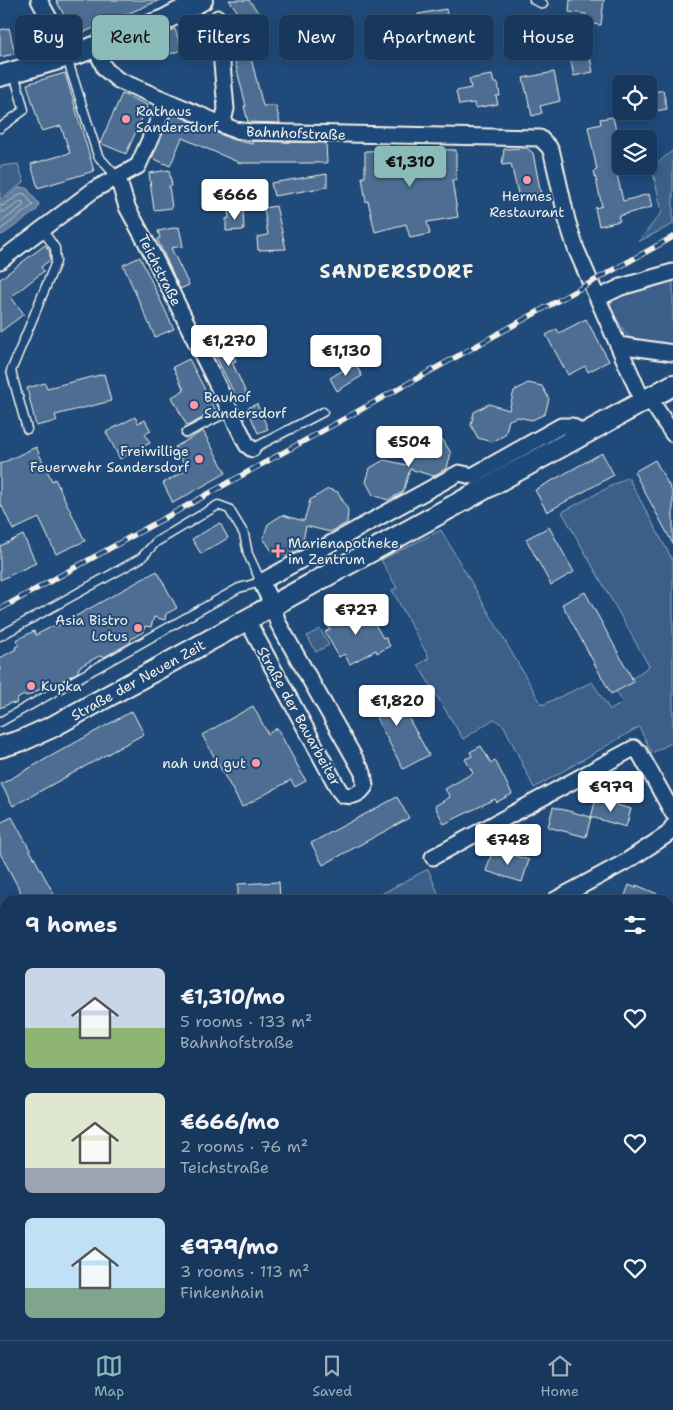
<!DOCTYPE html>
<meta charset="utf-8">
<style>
body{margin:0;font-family:"Shantell Sans",sans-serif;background:#203f62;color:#f1f3f6;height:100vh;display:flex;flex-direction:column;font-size:19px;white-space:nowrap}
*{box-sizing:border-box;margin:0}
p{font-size:16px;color:#9eacbb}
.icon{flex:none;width:28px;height:28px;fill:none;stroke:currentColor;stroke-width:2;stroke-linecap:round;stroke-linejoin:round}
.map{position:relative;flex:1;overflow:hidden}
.details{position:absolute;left:0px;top:895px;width:674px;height:445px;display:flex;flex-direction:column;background:#17385c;border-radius:15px 15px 0 0;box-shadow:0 2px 8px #0003,0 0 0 1px #365272}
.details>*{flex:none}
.top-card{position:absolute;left:15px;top:15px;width:644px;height:45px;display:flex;gap:10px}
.fabs{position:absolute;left:612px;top:75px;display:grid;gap:10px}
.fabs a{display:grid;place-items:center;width:45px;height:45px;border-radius:8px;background:#17385c;box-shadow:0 2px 8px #0003,0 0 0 1px #365272;font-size:25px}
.price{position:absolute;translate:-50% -42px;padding:0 11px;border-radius:5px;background:#fff;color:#222;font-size:16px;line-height:32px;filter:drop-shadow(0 1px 2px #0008)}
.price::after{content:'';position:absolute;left:50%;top:30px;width:15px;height:11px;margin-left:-8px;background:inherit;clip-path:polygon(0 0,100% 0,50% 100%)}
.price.selected{background:#8bbbb9;color:#111}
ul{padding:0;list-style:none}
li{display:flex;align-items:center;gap:15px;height:125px;padding:0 25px}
li span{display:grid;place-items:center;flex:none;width:140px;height:100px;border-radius:8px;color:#555}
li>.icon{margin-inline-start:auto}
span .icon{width:60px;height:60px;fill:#fffc;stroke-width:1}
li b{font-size:21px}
h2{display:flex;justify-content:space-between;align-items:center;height:60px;padding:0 25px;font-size:21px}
.pill{padding:0 18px;border-radius:8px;background:#17385c;box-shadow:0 2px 8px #0003,0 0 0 1px #365272;font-size:18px;line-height:45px}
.pill.selected{background:#8bbbb9;color:#111}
.tabs{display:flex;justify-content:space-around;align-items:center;height:70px;border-top:1px solid #365272;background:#17385c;font-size:14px;color:#9eacbb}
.tabs a{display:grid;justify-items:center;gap:2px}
.tabs .selected{color:#8bbbb9}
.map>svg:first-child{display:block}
.green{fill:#3a5f88;stroke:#97a8b8}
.water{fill:#627e9d;stroke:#9cacbb}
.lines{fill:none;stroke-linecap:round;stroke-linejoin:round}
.shore{stroke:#bac3ca;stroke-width:1}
.building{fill:#4d6e92;stroke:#f4f1e8}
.lane-casing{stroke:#f4f1e8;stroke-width:11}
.street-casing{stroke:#f4f1e8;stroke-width:19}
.secondary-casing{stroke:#f4f1e8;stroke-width:24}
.lane{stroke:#1f4a7a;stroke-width:8}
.street{stroke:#1f4a7a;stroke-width:15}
.secondary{stroke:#1f4a7a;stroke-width:20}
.rail-casing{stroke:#f4f1e8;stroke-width:5.5}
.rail{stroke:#1f4a7a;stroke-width:4;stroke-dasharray:11;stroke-linecap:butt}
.poi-dot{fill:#ff9aa2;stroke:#1f4a7a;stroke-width:2}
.labels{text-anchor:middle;stroke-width:4;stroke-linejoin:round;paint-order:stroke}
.poi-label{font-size:14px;fill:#f4f1e8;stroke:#1f4a7a;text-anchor:start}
.street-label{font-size:14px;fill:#f4f1e8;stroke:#1f4a7a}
.district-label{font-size:19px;font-weight:bold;letter-spacing:1px;fill:#f4f1e8;stroke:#1f4a7a}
</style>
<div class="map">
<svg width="673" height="1340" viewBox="0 0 673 1340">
<rect width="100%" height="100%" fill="#1f4a7a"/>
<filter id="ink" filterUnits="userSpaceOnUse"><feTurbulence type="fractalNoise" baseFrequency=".02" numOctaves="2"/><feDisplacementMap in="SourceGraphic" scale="10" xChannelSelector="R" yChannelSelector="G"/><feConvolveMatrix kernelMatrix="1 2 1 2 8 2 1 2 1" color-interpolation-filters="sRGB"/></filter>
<g filter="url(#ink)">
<!-- green -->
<path class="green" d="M673,150v74l-35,18 24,-30 -10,-44z
M18,164l6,18 -24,18v-34z
M673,279v65l-43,-4 -18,-28 -2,-14z
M628,477l45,84v181l-21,11 -13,-26 -105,61 -30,-62 -10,-7 -31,20 -45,-74 11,-7 -37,-68 5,-2 -16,-28 60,-30 101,175 50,-23 18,28 13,-7 -7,-12 33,-25 -87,-154z
M320,629l9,16 -13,7 -9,-16z
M428,869l13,31h-71z
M673,1003v337h-673v-189l5,-1v185h664v-330z"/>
<!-- water -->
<path class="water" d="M20,187l7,1 12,16 -2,6 -33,24 -4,1v-33z"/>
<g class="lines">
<!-- shore -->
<path class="shore" d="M0,206l4,-1 18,-12 3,1 8,11 -33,25
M0,212l7,-1 14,-10 3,2 -1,3 -23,17"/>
</g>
<!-- building -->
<path class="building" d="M56,0h104l-85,36z
M229,0h20l16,21 -13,10z
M570,0h34l-3,25 -16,-2 1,-9 -17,-2z
M446,9l3,18 -27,6 -4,-19z
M9,28l6,26 -15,3v-27z
M175,29l7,21 -28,9 -7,-20z
M246,38l17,68h13l4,17 -32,-1 -4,-16h2l-16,-64z
M589,53l4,19 -19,4 -4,-18z
M554,72l6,29 -20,5 2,7 -10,3 -9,-38z
M65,73l29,98 -56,17 -7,-24 39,-11 -9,-27 -20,5 -14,-47z
M492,75l2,8h4l2,13h-4l2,8 -23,4 -1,-5 -15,2 -3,-14 15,-3 -2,-9z
M663,90l4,19 -18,3v-19z
M122,94l26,11 -22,49 -26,-11z
M172,113l59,26 21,5v-3l74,2 1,20h-87l-58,-25 -12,28 -18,-8z
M613,117l7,31 -6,1 1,8h-2l10,44 26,-7 3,13 -34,9 2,5 -21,5 -4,-18 7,-2 -8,-35 3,-1 -9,-43 13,-3 -1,-5z
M527,148l6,5 8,41 -22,4 -8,-34 -9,1 2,-16z
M421,149l35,1v30h-4l6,37 -31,5 3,12 -20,4 -4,-14 -31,8 -7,-31 -2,1 -4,-25h3v-26z
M169,170l3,16h-3l3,22 -18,2 -5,-37z
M327,174v13l-53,9 -3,-13z
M276,206l10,43 -28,1 -1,-13 11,-2 -4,-27z
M243,210l1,20 -18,1v-12l3,-1 -1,-7z
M179,227l4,19 -12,2 18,37 -9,4 -23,-50 3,-1 -2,-7z
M45,245l5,7v8l-9,7 3,4 -33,26 13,17 -24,18v-53z
M140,257l34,72 -19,8 -32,-72z
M586,319l23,42 -21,11 -3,-6 -17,9 -22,-40 11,-6 2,4z
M224,338l12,23 -4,1 15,33 -10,4 -27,-54z
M189,359l27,52 -29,15 -15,-29 12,-7 -11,-23z
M355,363l7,13 -25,15 -7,-13z
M104,374l7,27 -56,14 2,6 -21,5 -9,-38 18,-5 2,5z
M528,383l14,3 7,13 -4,15 -13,6 -15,-3 -8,3 -4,15 -13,7 -14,-4 -7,-13 3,-13 15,-8 20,6 5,-19z
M257,404l11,25 -10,4 -11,-25z
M135,417l3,6 7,-3 6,11 -6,3 5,9 -30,16 -14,-27z
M203,431l23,42 -53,30 -10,-20 24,-13 -12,-23z
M430,435l13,5 8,13 -4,15 -14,8 -23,-7 -7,23 -15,8 -15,-5 -7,-13 4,-14 14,-8 23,5 7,-22z
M36,447l16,34 3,-2 30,62 -29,13 -17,-36 -26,12 -13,-28v-38z
M602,453l12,22 -67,37 -12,-22z
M655,460l18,33v51l-39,-72z
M328,489l10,3 10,18 -1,13 -17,9 -24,-6 -5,23 -14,7 -15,-5 -9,-13 5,-14 14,-9 22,6 6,-21z
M220,523l8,15 -27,16 -9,-15z
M549,527l25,45 -23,13 -25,-46z
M23,535l13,28 -36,17v-34z
M157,571l20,37 -11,6 -1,6 -11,-3 -3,10 -6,-1 -2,6 -12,7 -1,4 -26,14 -5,-1 -20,11 -1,5 -25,14 -5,-1 -21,11 -3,-1 -7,4 -1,5 -5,-1 -11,5v-50l16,-9 -1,-2 4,-2 -3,-5 18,-9 2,4 19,-10 1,2z
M585,592l49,90 -23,12 -49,-90z
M364,605l19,33 2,-1 5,9 -13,7 -1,-3 -26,14 -6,-10 -5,3 -14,-25 5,-3 -2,-3z
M390,685l39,70 -26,14 -37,-71z
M253,706l15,28 9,-6 29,53 -11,6 -4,-7 -49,27 -40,-72z
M132,711l12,23 -131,72 -12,-22z
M481,746l10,17 4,-3 17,34 -15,8 -2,-3 -51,25 -9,-18 15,-9 -5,-8 28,-16 -8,-14 7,-3 -2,-4z
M397,797l12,21 -86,47 -12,-22z
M596,799l35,10 -5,18 -35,-10z
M553,807l38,10 -5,20 -38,-10z
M12,817l12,22 33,61h-32l-25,-47v-30z
M493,849l36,11 -7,22 -36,-11z
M279,882l1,18h-42v-16z
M629,885l7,3v-3l36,15h-43l-5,-2z"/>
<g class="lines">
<defs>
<path id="lane" d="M534,0l9,4
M67,58l31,98 20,22
M0,128l24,-18 -10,-37
M27,429l-16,-58 45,-109 -1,-14 -13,-19
M186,433l44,-22
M252,449l71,-37
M0,636l141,-78 15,-16 62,-37 11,4 15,25 4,20 13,28 -22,6 -239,134"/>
<path id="street" d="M39,0l16,29 12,29
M218,18l8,91 -4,16
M95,47l10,22 13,11 117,50 14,2 291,6 9,9 3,6 15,67 9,29 67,153
M118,178l9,29 25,46 95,192 5,4
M0,261l95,-72 43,-23 29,-65
M598,298l23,-11 52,-15
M618,345l55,8
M649,398l24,36
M247,620l92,170 4,5c10,2 17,-1 22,-9l-2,-13 -85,-150 -5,-17 -12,-24 198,-109 13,3 89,-50h11l12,9
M433,857l201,-109 5,4 34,61
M555,900l72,-39 41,-27 5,-8
M0,921l5,9
M0,969l5,-3"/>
<path id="secondary" d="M0,76l79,-23 85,-33 38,-20
M0,747l23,-7 29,-13 621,-342"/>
</defs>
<!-- lane casing -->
<use href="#lane" class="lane-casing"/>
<!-- street casing -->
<use href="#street" class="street-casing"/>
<!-- secondary casing -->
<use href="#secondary" class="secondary-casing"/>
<!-- lane -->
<use href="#lane" class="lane"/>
<!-- street -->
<use href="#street" class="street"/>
<!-- secondary -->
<use href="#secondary" class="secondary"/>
<defs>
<path id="rail" d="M0,609l673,-372"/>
</defs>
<!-- rail casing -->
<use href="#rail" class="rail-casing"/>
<!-- rail -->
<use href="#rail" class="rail"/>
</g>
</g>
<!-- markers -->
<g class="poi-dot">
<circle cx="126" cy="119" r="5"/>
<circle cx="527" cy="180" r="5"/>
<circle cx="194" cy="405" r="5"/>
<circle cx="199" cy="459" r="5"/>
<path d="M275.5 543.5h5v5h5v5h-5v5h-5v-5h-5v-5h5z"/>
<circle cx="138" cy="628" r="5"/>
<circle cx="31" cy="686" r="5"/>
<circle cx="256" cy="763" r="5"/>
</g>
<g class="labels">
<!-- poi labels -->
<g class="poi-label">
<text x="136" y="116">Rathaus<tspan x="136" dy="16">Sandersdorf</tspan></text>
<text x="527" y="201" text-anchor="middle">Hermes<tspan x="527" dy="16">Restaurant</tspan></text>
<text x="204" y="402">Bauhof<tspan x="204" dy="16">Sandersdorf</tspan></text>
<text x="189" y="456" text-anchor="end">Freiwillige<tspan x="189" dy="16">Feuerwehr Sandersdorf</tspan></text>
<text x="288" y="548">Marienapotheke<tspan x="288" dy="16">im Zentrum</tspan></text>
<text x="128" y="625" text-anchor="end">Asia Bistro<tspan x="128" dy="16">Lotus</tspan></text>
<text x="41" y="691">Kupka</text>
<text x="246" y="768" text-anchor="end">nah und gut</text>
</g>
<!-- street labels -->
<g class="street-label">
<text transform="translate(296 133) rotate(2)" y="5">Bahnhofstraße</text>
<text transform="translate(160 270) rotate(63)" y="5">Teichstraße</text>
<text transform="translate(138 680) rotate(-29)" y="5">Straße der Neuen Zeit</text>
<text transform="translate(299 716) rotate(61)" y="5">Straße der Bauarbeiter</text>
</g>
<!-- district labels -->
<g class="district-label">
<text x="397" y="278">SANDERSDORF</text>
</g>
</g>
</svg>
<div class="fabs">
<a><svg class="icon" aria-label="locate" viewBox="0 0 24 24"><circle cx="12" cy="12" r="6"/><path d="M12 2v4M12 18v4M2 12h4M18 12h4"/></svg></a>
<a><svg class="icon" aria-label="layers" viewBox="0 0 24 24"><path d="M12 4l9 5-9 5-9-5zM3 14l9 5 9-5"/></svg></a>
</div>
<b class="price selected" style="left:410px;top:188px">€1,310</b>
<b class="price" style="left:235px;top:221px">€666</b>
<b class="price" style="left:229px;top:367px">€1,270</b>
<b class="price" style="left:346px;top:377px">€1,130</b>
<b class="price" style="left:409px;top:468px">€504</b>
<b class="price" style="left:356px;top:636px">€727</b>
<b class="price" style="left:397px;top:727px">€1,820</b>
<b class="price" style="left:611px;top:813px">€979</b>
<b class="price" style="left:508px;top:866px">€748</b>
<div class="top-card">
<a class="pill">Buy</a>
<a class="pill selected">Rent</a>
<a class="pill">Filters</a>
<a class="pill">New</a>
<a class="pill">Apartment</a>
<a class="pill">House</a>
</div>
<section class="details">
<h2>9 homes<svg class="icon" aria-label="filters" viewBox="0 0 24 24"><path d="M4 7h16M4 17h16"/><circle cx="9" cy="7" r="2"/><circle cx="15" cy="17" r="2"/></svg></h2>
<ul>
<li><span style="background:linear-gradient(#c9d6e8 60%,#8fb573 0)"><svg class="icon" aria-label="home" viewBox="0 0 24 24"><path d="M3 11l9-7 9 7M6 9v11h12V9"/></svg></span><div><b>€1,310/mo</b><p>5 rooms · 133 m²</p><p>Bahnhofstraße</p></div><svg class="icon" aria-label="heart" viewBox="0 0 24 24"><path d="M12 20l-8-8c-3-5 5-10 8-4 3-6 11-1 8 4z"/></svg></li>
<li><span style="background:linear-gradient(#dfe7d0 75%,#9aa5b1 0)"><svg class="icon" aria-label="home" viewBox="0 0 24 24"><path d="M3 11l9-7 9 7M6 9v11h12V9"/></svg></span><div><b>€666/mo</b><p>2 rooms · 76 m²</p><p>Teichstraße</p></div><svg class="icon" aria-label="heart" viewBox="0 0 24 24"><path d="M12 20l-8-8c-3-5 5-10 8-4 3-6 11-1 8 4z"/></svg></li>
<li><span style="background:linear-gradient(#bfe0f5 70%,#7fa58c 0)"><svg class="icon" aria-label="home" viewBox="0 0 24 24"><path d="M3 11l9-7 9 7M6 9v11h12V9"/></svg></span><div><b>€979/mo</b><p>3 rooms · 113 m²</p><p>Finkenhain</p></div><svg class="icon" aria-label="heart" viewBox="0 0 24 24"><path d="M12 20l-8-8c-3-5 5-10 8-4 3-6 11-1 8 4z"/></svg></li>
</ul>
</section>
</div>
<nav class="tabs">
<a class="selected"><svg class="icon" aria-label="map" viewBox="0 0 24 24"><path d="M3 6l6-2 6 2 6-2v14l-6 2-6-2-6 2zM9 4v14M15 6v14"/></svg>Map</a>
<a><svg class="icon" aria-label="saved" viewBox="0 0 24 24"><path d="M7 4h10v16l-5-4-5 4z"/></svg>Saved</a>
<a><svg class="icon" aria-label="home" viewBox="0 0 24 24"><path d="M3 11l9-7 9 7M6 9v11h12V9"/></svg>Home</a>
</nav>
